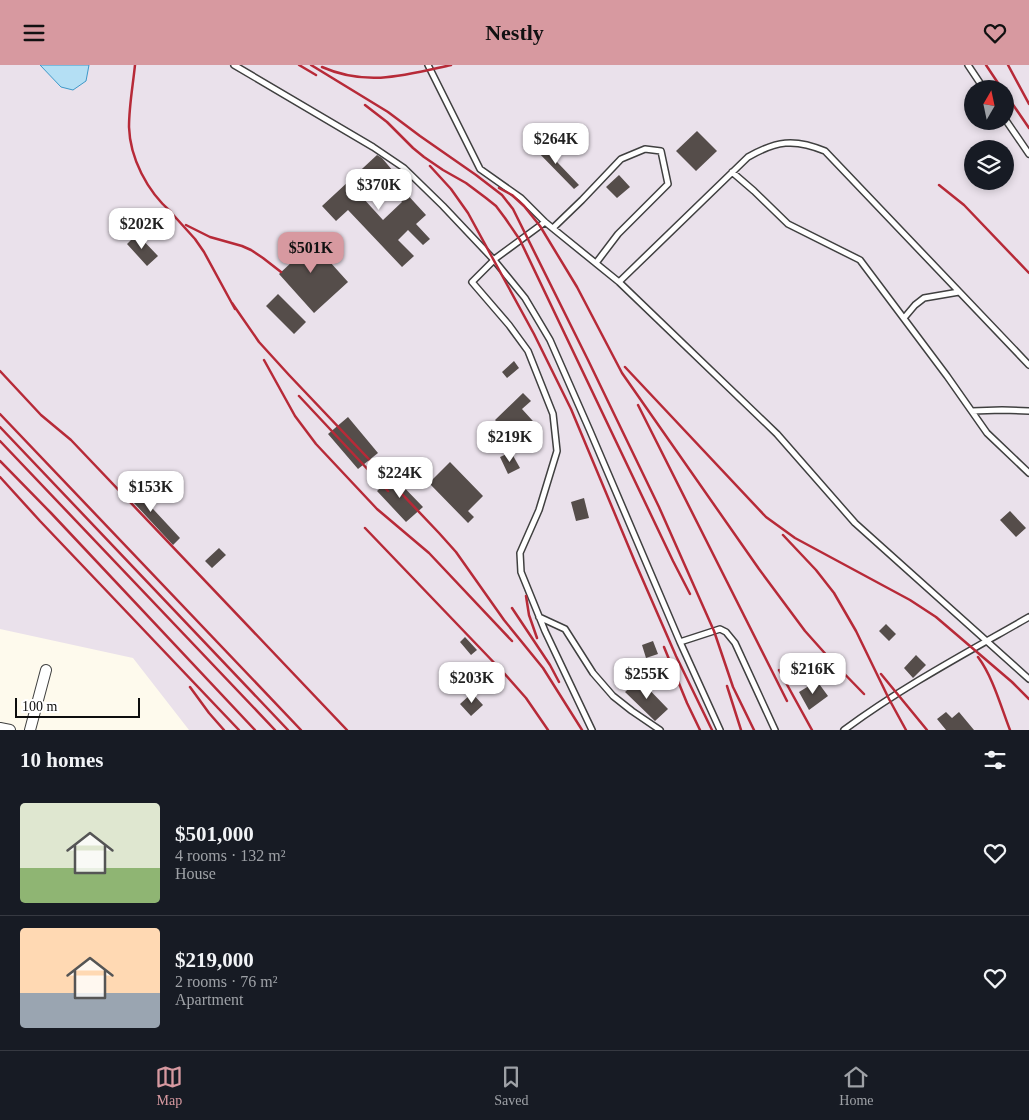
<!DOCTYPE html>
<meta charset="utf-8">
<style>
body{margin:0;font-family:"Times New Roman",serif;background:#20242c;color:#f1f3f6;height:100vh;display:flex;flex-direction:column;font-size:19px;white-space:nowrap}
*{box-sizing:border-box;margin:0}
p{font-size:16px;color:#9ea1a6}
.icon{flex:none;width:28px;height:28px;fill:none;stroke:currentColor;stroke-width:2;stroke-linecap:round;stroke-linejoin:round}
.map{position:relative;height:665px;overflow:hidden}
.side{display:flex;flex-direction:column;background:#171b24;flex:1}
.side>*{flex:none}
.needle{width:32px;rotate:9deg}
.buttons{position:absolute;left:964px;top:15px;display:grid;gap:10px}
.buttons a{display:grid;place-items:center;width:50px;height:50px;border-radius:50%;background:#171b24;box-shadow:0 2px 8px #0003;font-size:25px}
.scale{position:absolute;left:15px;bottom:12px;width:125px;box-sizing:border-box;padding-left:5px;border:2px solid #0d0d0d;border-top:0;font-size:14px;line-height:18px;white-space:nowrap;color:#0d0d0d;-webkit-text-stroke:4px #fff;paint-order:stroke}
.price{position:absolute;translate:-50% -42px;padding:0 11px;border-radius:10px;background:#fff;color:#222;font-size:16px;line-height:32px;filter:drop-shadow(0 1px 2px #0008)}
.price::after{content:'';position:absolute;left:50%;top:30px;width:15px;height:11px;margin-left:-8px;background:inherit;clip-path:polygon(0 0,100% 0,50% 100%)}
.price.current{background:#d799a0;color:#111}
ul{padding:0;list-style:none}
li{display:flex;align-items:center;gap:15px;height:125px;padding:0 20px}
li+li{border-top:1px solid #363941}
li span{display:grid;place-items:center;flex:none;width:140px;height:100px;border-radius:5px;color:#555}
li>.icon{margin-inline-start:auto}
span .icon{width:60px;height:60px;fill:#fffc;stroke-width:1}
li b{font-size:21px}
h2{display:flex;justify-content:space-between;align-items:center;height:60px;padding:0 20px;font-size:21px}
header{display:flex;justify-content:space-between;align-items:center;height:65px;padding:0 20px;background:#d799a0;color:#111;font-size:22px;font-weight:800}
.menu{display:flex;justify-content:space-around;align-items:center;height:70px;border-top:1px solid #363941;background:#171b24;font-size:14px;color:#9ea1a6}
.menu a{display:grid;justify-items:center;gap:2px}
.menu .current{color:#d799a0}
.map>svg:first-child{display:block}
.industrial{fill:#eae1eb;fill-rule:evenodd}
.water{fill:#b4dff4;stroke:#3e98c8}
.building{fill:#554d4a}
.lines{fill:none;stroke-linecap:round;stroke-linejoin:round}
.service-casing{stroke:#404040;stroke-width:8}
.minor-casing{stroke:#404040;stroke-width:12}
.service{stroke:#fff;stroke-width:5}
.minor{stroke:#fff;stroke-width:10}
.rail{stroke:#b72a38;stroke-width:2.5}
</style>
<header><svg class="icon" aria-label="menu" viewBox="0 0 24 24"><path d="M4 6h16M4 12h16M4 18h16"/></svg>Nestly<svg class="icon" aria-label="heart" viewBox="0 0 24 24"><path d="M12 20l-8-8c-3-5 5-10 8-4 3-6 11-1 8 4z"/></svg></header>
<div class="map">
<svg width="1029" height="665" viewBox="0 0 1029 665">
<rect width="100%" height="100%" fill="#fefaed"/>
<!-- industrial -->
<path class="industrial" d="M0,0h1029v665h-840l-56,-72 -133,-29zM972,24h33v32h-33zM972,84h33v32h-33z"/>
<!-- water -->
<path class="water" d="M40,0h49l-3,16 -13,9 -12,-3z"/>
<!-- building -->
<path class="building" d="M697,66l20,20 -21,20 -20,-20z
M538,77l41,43 -5,4 -41,-42z
M377,90l5,3 11,13 -30,27 20,22 19,-18 -4,-5 6,-6 22,24 -10,9 14,15 -7,6 -15,-15 -10,10 16,16 -12,11 -54,-57 -12,11 -14,-15z
M619,110l11,12 -13,11 -11,-11z
M303,167l45,50 -34,31 -35,-39 14,-13 -10,-11z
M137,169l21,22 -11,10 -20,-22z
M278,229l28,28 -12,12 -28,-28z
M514,296l5,7 -12,10 -5,-6z
M523,328l8,8 -9,8 20,22 -20,18 -27,-29z
M348,352l30,36 -20,16 -30,-35z
M511,387l9,16 -12,6 -8,-17z
M450,397l33,34 -15,15 6,6 -6,6 -39,-40z
M393,411l30,31 -17,15 -29,-31z
M128,417l52,56 -7,7 -52,-56z
M584,433l5,20 -13,3 -5,-19z
M1010,446l16,17 -10,9 -16,-17z
M219,483l7,7 -14,13 -7,-7z
M886,559l10,10 -7,7 -10,-10z
M465,572l12,13 -6,5 -11,-13z
M653,576l5,13 -12,4 -4,-13z
M916,590l10,10 -13,13 -9,-10z
M639,614l29,30 -13,12 -30,-29z
M817,616l11,15 -19,14 -10,-18z
M472,628l11,12 -12,11 -11,-12z
M946,647l6,6 7,-6 15,18h-28l-9,-11z"/>
<g class="lines">
<defs>
<path id="service" d="M234,0l139,82 31,21 39,38 51,54 31,38 25,42 40,91 90,211
M428,0l52,104 41,29 24,24 74,60 158,152 78,89 174,156
M968,0l16,24
M1005,54l24,35
M732,107l22,19 34,33 72,36 87,116 40,57 42,40
M545,157l-49,36 -24,24 37,43 19,26 25,63 4,37 -18,59 -19,43 1,19 24,59 47,99
M553,163l29,-28 39,-41 24,-10 16,2 7,33 -50,50 -22,29
M619,217l129,-125c28,-16 46,-19 77,-6l204,214
M904,253l11,-13 9,-7 35,-6
M972,346l30,-1 27,1
M539,552l26,12 28,44 20,23 19,15 28,19
M720,665l-40,-88 40,-13 6,3 9,11 40,87
M844,665c58,-43 122,-77 185,-113"/>
<path id="minor" d="M0,663l10,2
M30,665l16,-60"/>
</defs>
<!-- service casing -->
<use href="#service" class="service-casing"/>
<!-- minor casing -->
<use href="#minor" class="minor-casing"/>
<!-- service -->
<use href="#service" class="service"/>
<!-- minor -->
<use href="#minor" class="minor"/>
<!-- rail -->
<path class="rail" d="M135,0c-2,20 -6,41 -6,62 1,31 18,64 42,85
M299,0l17,10
M311,0l77,47 32,24 56,39 26,20 11,14 75,151 71,147 55,124 19,56 21,43
M986,0l16,24
M1008,0l21,39
M322,2c45,20 84,8 129,-2
M1005,28l24,35
M365,40l22,17 26,26 11,9 19,13 23,13 20,15 10,8 9,12 15,22 153,321 17,33
M430,101l21,23 17,24 66,121 37,75 64,153 41,94 36,74
M939,120l25,20 65,68
M499,123l13,7 12,11 16,20 37,61 45,86 137,196 46,62 25,28 34,35
M167,143l28,31 9,13 31,57
M186,160l24,12 32,9 9,4 12,8 18,14
M232,238l27,39 30,33 150,158 17,19 48,68 39,48 39,62
M264,295l31,56 21,28 61,65 52,44 83,88
M625,302l141,150 29,21 115,62 26,17 76,65 17,17
M0,306l41,44 30,25 276,290
M299,331l89,95
M638,340l149,296
M0,349l301,316
M0,362l288,303
M0,376l275,289
M0,396l51,52 204,217
M0,412l40,44 199,209
M365,463l138,144 23,26 22,32
M783,470l33,35 18,23 22,38 33,68 17,31
M526,531l3,19 8,23
M512,543l38,57 9,17
M664,582l23,56 13,27
M978,592c15,20 23,50 32,73
M779,605l33,60
M881,609l46,56
M727,621l14,44
M190,622l19,26 15,17"/>
</g>
</svg>
<div class="buttons">
<a><svg class="needle" viewBox="-14 -14 28 28"><path d="M0-13l5 13h-10z" fill="#e53935"/><path d="M0 13l5-13h-10z" fill="#9ea1a6"/></svg></a>
<a><svg class="icon" aria-label="layers" viewBox="0 0 24 24"><path d="M12 4l9 5-9 5-9-5zM3 14l9 5 9-5"/></svg></a>
</div>
<div class="scale">100 m</div>
<b class="price" style="left:556px;top:100px">$264K</b>
<b class="price" style="left:379px;top:146px">$370K</b>
<b class="price" style="left:142px;top:185px">$202K</b>
<b class="price current" style="left:311px;top:209px">$501K</b>
<b class="price" style="left:510px;top:398px">$219K</b>
<b class="price" style="left:400px;top:434px">$224K</b>
<b class="price" style="left:151px;top:448px">$153K</b>
<b class="price" style="left:813px;top:630px">$216K</b>
<b class="price" style="left:647px;top:635px">$255K</b>
<b class="price" style="left:472px;top:639px">$203K</b>
</div>
<section class="side">
<h2>10 homes<svg class="icon" aria-label="filters" viewBox="0 0 24 24"><path d="M4 7h16M4 17h16"/><circle cx="9" cy="7" r="2"/><circle cx="15" cy="17" r="2"/></svg></h2>
<ul>
<li><span style="background:linear-gradient(#dfe7d0 65%,#8fb573 0)"><svg class="icon" aria-label="home" viewBox="0 0 24 24"><path d="M3 11l9-7 9 7M6 9v11h12V9"/></svg></span><div><b>$501,000</b><p>4 rooms · 132 m²</p><p>House</p></div><svg class="icon" aria-label="heart" viewBox="0 0 24 24"><path d="M12 20l-8-8c-3-5 5-10 8-4 3-6 11-1 8 4z"/></svg></li>
<li><span style="background:linear-gradient(#ffd9b3 65%,#9aa5b1 0)"><svg class="icon" aria-label="home" viewBox="0 0 24 24"><path d="M3 11l9-7 9 7M6 9v11h12V9"/></svg></span><div><b>$219,000</b><p>2 rooms · 76 m²</p><p>Apartment</p></div><svg class="icon" aria-label="heart" viewBox="0 0 24 24"><path d="M12 20l-8-8c-3-5 5-10 8-4 3-6 11-1 8 4z"/></svg></li>
</ul>
</section>
<nav class="menu">
<a class="current"><svg class="icon" aria-label="map" viewBox="0 0 24 24"><path d="M3 6l6-2 6 2 6-2v14l-6 2-6-2-6 2zM9 4v14M15 6v14"/></svg>Map</a>
<a><svg class="icon" aria-label="saved" viewBox="0 0 24 24"><path d="M7 4h10v16l-5-4-5 4z"/></svg>Saved</a>
<a><svg class="icon" aria-label="home" viewBox="0 0 24 24"><path d="M3 11l9-7 9 7M6 9v11h12V9"/></svg>Home</a>
</nav>
